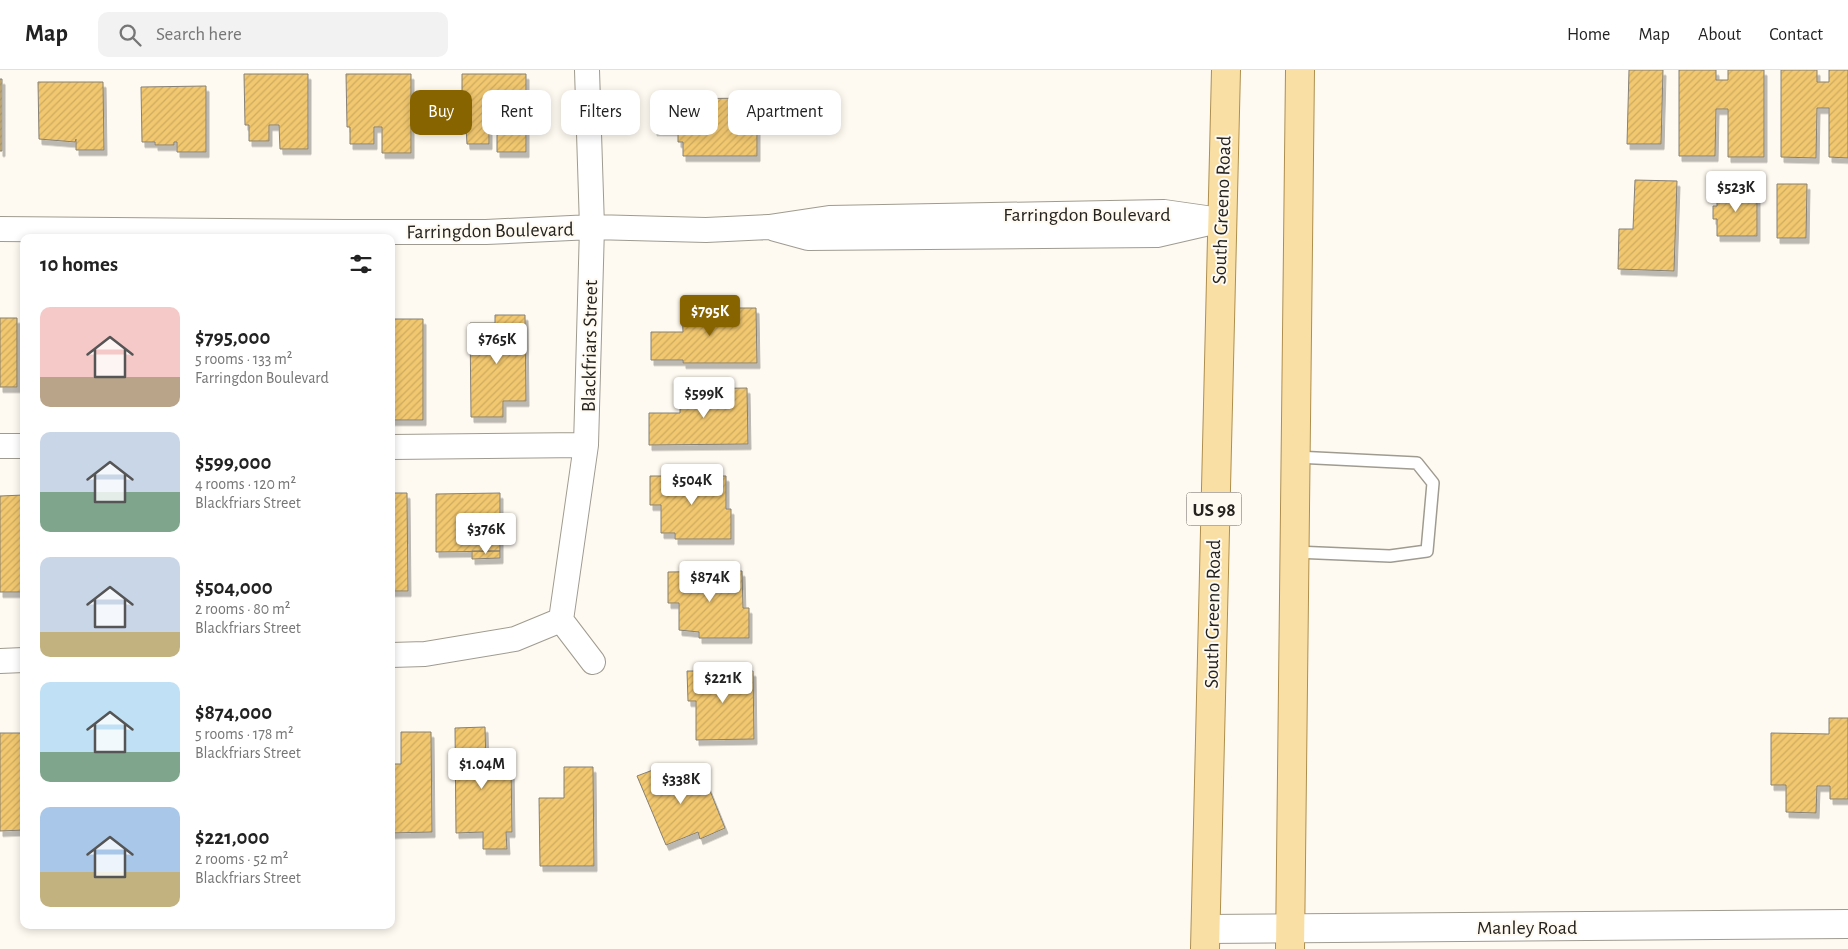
<!DOCTYPE html>
<meta charset="utf-8">
<style>
body{margin:0;font-family:"Alegreya Sans",sans-serif;background:#f2f2f2;color:#222;height:100vh;display:flex;flex-direction:column;font-size:19px;white-space:nowrap}
*{box-sizing:border-box;margin:0}
p{font-size:16px;color:#767676}
.icon{flex:none;width:28px;height:28px;fill:none;stroke:currentColor;stroke-width:2;stroke-linecap:round;stroke-linejoin:round}
.map{position:relative;flex:1;overflow:hidden}
.drawer{position:absolute;left:20px;top:164px;width:375px;height:695px;display:flex;flex-direction:column;background:#fff;border-radius:10px;box-shadow:0 2px 8px #0003}
.drawer>*{flex:none}
.guide{position:absolute;left:410px;top:20px;width:475px;height:45px;display:flex;gap:10px}
.price{position:absolute;translate:-50% -42px;padding:0 11px;border-radius:5px;background:#fff;color:#222;font-size:16px;line-height:32px;filter:drop-shadow(0 1px 2px #0008)}
.price::after{content:'';position:absolute;left:50%;top:30px;width:15px;height:11px;margin-left:-8px;background:inherit;clip-path:polygon(0 0,100% 0,50% 100%)}
.price.active{background:#876400;color:#fff}
ul{padding:0;list-style:none}
li{display:flex;align-items:center;gap:15px;height:125px;padding:0 20px}
li span{display:grid;place-items:center;flex:none;width:140px;height:100px;border-radius:10px;color:#555}
li>.icon{margin-inline-start:auto}
span .icon{width:60px;height:60px;fill:#fffc;stroke-width:1}
li b{font-size:21px}
h2{display:flex;justify-content:space-between;align-items:center;height:60px;padding:0 20px;font-size:21px}
.tag{padding:0 18px;border-radius:10px;background:#fff;box-shadow:0 2px 8px #0003;font-size:18px;line-height:45px}
.tag.active{background:#876400;color:#fff}
header{display:flex;align-items:center;gap:30px;box-sizing:border-box;height:70px;padding:0 25px;background:#fff;border-bottom:1px solid #e0e0e0}
header strong{font-size:24px}
nav{display:flex;gap:28px;margin-inline-start:auto;font-size:18px}
.search{width:350px;height:45px;background:#f2f2f2;display:flex;align-items:center;gap:12px;box-sizing:border-box;padding:0 18px;border-radius:10px;color:#767676;font-size:19px}
.map>svg:first-child{display:block}
.building{fill:url(#building-hatch);stroke:#868177;filter:url(#shadow)}
.lines{fill:none;stroke-linecap:round;stroke-linejoin:round}
.lane-casing{stroke:#a09b90;stroke-width:14}
.street-casing{stroke:#a09b90;stroke-width:26}
.secondary-casing{stroke:#a09b90;stroke-width:30}
.primary-casing{stroke:#ae8f4e;stroke-width:30}
.lane{stroke:#fff;stroke-width:11}
.street{stroke:#fff;stroke-width:24}
.secondary{stroke:#fff;stroke-width:28}
.primary{stroke:#fadfa4;stroke-width:28}
.labels{text-anchor:middle;stroke-width:4;stroke-linejoin:round;paint-order:stroke}
.shield{fill:#fffaf1;stroke:#66645e;stroke-width:1}
.shield-label{font-size:19px;font-weight:bold;fill:#25231f}
.street-label{font-size:20px;fill:#25231f;stroke:#fffaf1}
</style>
<header>
<strong>Map</strong>
<div class="search"><svg class="icon" aria-label="search" viewBox="0 0 24 24"><circle cx="10" cy="10" r="6"/><path d="M15 15l6 6"/></svg>Search here</div>
<nav><a>Home</a><a>Map</a><a>About</a><a>Contact</a></nav>
</header>
<div class="map">
<svg width="1848" height="879" viewBox="0 0 1848 879">
<defs>
<pattern id="building-hatch" width="6" height="6" patternUnits="userSpaceOnUse" patternTransform="scale(1.25)"><rect width="6" height="6" fill="#f1c76f"/><path d="M-1 1l2-2M0 6l6-6M5 7l2-2" fill="none" stroke="#ceab60"/></pattern>
<filter id="shadow"><feDropShadow dx="3" dy="5.5" stdDeviation="0" flood-color="#0004"/></filter>
</defs>
<rect width="100%" height="100%" fill="#fffaf1"/>
<!-- building -->
<path class="building" d="M1629,0h34l-2,74h-34z
M1679,0h37v10h12v-10h36v87h-36v-48h-12l-1,47h-36z
M1781,0h36v12h12v-12h19v88l-19,-1v-49h-12l-1,50 -35,-1z
M244,4h64v75h-28l-1,-24h-10v16h-20v-16h-4z
M346,4h65v79h-29v-26h-8v17h-24v-17h-3z
M462,4h64v78h-29v-25h-8v17h-22l-1,-17h-4z
M0,9h2v72h-2z
M38,12h65l1,68h-28v-11l-1,3 -36,-3z
M206,16v66h-29v-10h-3v3h-19v-3h-13l-1,-55z
M757,28v58h-74v-14h-5v-12h-24v-31z
M1635,110l42,1 -3,90 -56,-2 1,-40h14z
M1777,114h30l-1,54h-29z
M1717,121h40v45h-40v-17h-4v-13h4z
M682,238h74l1,55h-74v-3h-32v-28h32z
M495,245h30l1,86h-23v16h-32l-1,-94h25z
M0,248h17v69h-17z
M391,249h32v101h-32z
M747,318l1,56 -99,1v-32h31v-24z
M650,406h76v33h5v30h-56v-6h-14v-28h-11z
M391,423h16l1,98h-17z
M500,423v58l-64,1v-58z
M24,425v97h-24v-96z
M472,481h28v7l-28,1z
M742,501l1,37h6v30h-50v-6l-20,-2v-27h-11v-31z
M687,601h66l1,68 -58,1v-39h-8z
M1829,648h19v81h-18v-13h-13l-1,27 -30,-1v-27h-15v-52l58,1z
M485,657l1,36h25l1,69h-6l1,17h-24v-17l-27,1 -1,-105z
M401,662h30l1,100 -41,1v-69h10z
M0,663h24v97l-24,1z
M666,695l6,17 19,-7 2,6 11,-5 21,52 -25,11 -2,-7 -32,13 -29,-69z
M564,697h29l1,99h-54l-1,-68h25z"/>
<g class="lines">
<defs>
<path id="lane" d="M1295,482l95,4 37,-5 6,-68 -16,-20 -121,-6"/>
<path id="street" d="M0,159l345,3h141l106,-5 114,3 63,-3 60,-9 335,-6 56,8
M775,159l33,9 349,-3 52,-12
M0,376h24
M391,377l195,-2
M561,550l25,-175 6,-218 -5,-157
M561,550l32,42
M391,585l34,-1 90,-15 46,-19
M0,591l24,-1"/>
<path id="secondary" d="M1206,859l642,-5"/>
<path id="primary" d="M1205,879l21,-879
M1290,879l10,-879"/>
</defs>
<!-- lane casing -->
<use href="#lane" class="lane-casing"/>
<!-- street casing -->
<use href="#street" class="street-casing"/>
<!-- secondary casing -->
<use href="#secondary" class="secondary-casing"/>
<!-- primary casing -->
<use href="#primary" class="primary-casing"/>
<!-- lane -->
<use href="#lane" class="lane"/>
<!-- street -->
<use href="#street" class="street"/>
<!-- secondary -->
<use href="#secondary" class="secondary"/>
<!-- primary -->
<use href="#primary" class="primary"/>
</g>
<g class="labels">
<!-- shield labels -->
<rect class="shield" x="1186.5" y="422.5" width="55" height="33" rx="4"/>
<g class="shield-label">
<text x="1214" y="446">US 98</text>
</g>
<!-- street labels -->
<g class="street-label">
<text transform="translate(1221 140) rotate(-88)" y="7">South Greeno Road</text>
<text x="1087" y="151">Farringdon Boulevard</text>
<text transform="translate(490 160) rotate(-1)" y="7">Farringdon Boulevard</text>
<text transform="translate(589 276) rotate(-89)" y="7">Blackfriars Street</text>
<text transform="translate(1212 544) rotate(-89)" y="7">South Greeno Road</text>
<text x="1527" y="864">Manley Road</text>
</g>
</g>
</svg>
<b class="price" style="left:1736px;top:143px">$523K</b>
<b class="price active" style="left:710px;top:267px">$795K</b>
<b class="price" style="left:497px;top:295px">$765K</b>
<b class="price" style="left:704px;top:349px">$599K</b>
<b class="price" style="left:692px;top:436px">$504K</b>
<b class="price" style="left:486px;top:485px">$376K</b>
<b class="price" style="left:710px;top:533px">$874K</b>
<b class="price" style="left:723px;top:634px">$221K</b>
<b class="price" style="left:482px;top:720px">$1.04M</b>
<b class="price" style="left:681px;top:735px">$338K</b>
<div class="guide">
<a class="tag active">Buy</a>
<a class="tag">Rent</a>
<a class="tag">Filters</a>
<a class="tag">New</a>
<a class="tag">Apartment</a>
</div>
<section class="drawer">
<h2>10 homes<svg class="icon" aria-label="filters" viewBox="0 0 24 24"><path d="M4 7h16M4 17h16"/><circle cx="9" cy="7" r="2"/><circle cx="15" cy="17" r="2"/></svg></h2>
<ul>
<li><span style="background:linear-gradient(#f6c9c9 70%,#b9a48a 0)"><svg class="icon" aria-label="home" viewBox="0 0 24 24"><path d="M3 11l9-7 9 7M6 9v11h12V9"/></svg></span><div><b>$795,000</b><p>5 rooms · 133 m²</p><p>Farringdon Boulevard</p></div></li>
<li><span style="background:linear-gradient(#c9d6e8 60%,#7fa58c 0)"><svg class="icon" aria-label="home" viewBox="0 0 24 24"><path d="M3 11l9-7 9 7M6 9v11h12V9"/></svg></span><div><b>$599,000</b><p>4 rooms · 120 m²</p><p>Blackfriars Street</p></div></li>
<li><span style="background:linear-gradient(#c9d6e8 75%,#c2b280 0)"><svg class="icon" aria-label="home" viewBox="0 0 24 24"><path d="M3 11l9-7 9 7M6 9v11h12V9"/></svg></span><div><b>$504,000</b><p>2 rooms · 80 m²</p><p>Blackfriars Street</p></div></li>
<li><span style="background:linear-gradient(#bfe0f5 70%,#7fa58c 0)"><svg class="icon" aria-label="home" viewBox="0 0 24 24"><path d="M3 11l9-7 9 7M6 9v11h12V9"/></svg></span><div><b>$874,000</b><p>5 rooms · 178 m²</p><p>Blackfriars Street</p></div></li>
<li><span style="background:linear-gradient(#a9c7e8 65%,#c2b280 0)"><svg class="icon" aria-label="home" viewBox="0 0 24 24"><path d="M3 11l9-7 9 7M6 9v11h12V9"/></svg></span><div><b>$221,000</b><p>2 rooms · 52 m²</p><p>Blackfriars Street</p></div></li>
</ul>
</section>
</div>
